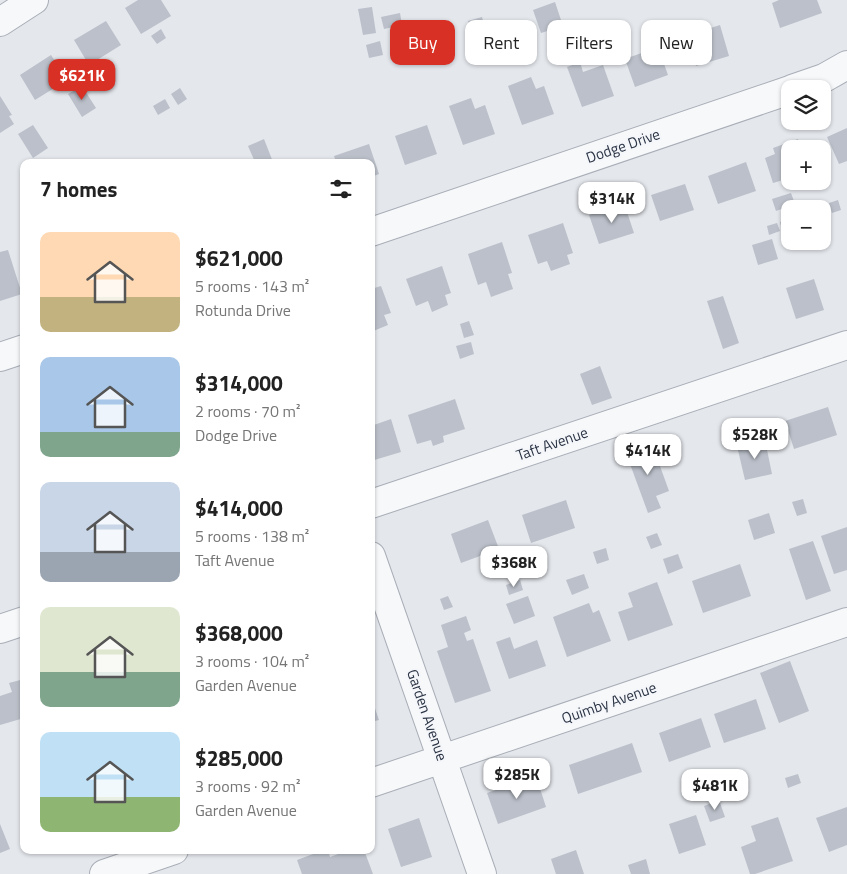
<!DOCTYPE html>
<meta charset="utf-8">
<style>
body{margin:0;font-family:"Titillium Web",sans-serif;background:#f6f6f6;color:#222;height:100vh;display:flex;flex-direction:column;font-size:19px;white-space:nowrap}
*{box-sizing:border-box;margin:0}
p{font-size:16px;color:#767676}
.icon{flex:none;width:28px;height:28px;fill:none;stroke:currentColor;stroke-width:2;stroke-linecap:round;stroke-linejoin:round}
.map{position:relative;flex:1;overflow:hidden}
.panel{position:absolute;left:20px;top:159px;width:355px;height:695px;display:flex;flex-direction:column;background:#fff;border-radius:10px;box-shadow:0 1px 4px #0004}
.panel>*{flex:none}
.banner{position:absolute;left:390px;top:20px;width:381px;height:45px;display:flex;gap:10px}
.fabs{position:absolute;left:781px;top:80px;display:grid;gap:10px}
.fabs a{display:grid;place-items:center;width:50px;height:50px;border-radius:10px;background:#fff;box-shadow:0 1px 4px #0004;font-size:25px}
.price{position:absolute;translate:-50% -42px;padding:0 11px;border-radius:10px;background:#fff;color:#222;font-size:16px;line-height:32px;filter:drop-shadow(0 1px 2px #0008)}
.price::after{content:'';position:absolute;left:50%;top:30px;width:15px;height:11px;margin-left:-8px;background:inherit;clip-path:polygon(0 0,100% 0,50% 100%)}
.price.current{background:#d93025;color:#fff}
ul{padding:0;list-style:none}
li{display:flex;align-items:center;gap:15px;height:125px;padding:0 20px}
li span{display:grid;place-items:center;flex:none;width:140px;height:100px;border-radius:10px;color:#555}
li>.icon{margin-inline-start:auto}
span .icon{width:60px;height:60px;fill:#fffc;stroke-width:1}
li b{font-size:21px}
h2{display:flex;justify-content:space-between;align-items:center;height:60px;padding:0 20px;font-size:21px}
.pill{padding:0 18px;border-radius:10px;background:#fff;box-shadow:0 1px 4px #0004;font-size:18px;line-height:45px}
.pill.current{background:#d93025;color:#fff}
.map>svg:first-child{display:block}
.building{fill:#bbc0ca}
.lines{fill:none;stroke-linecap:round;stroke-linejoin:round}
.street-casing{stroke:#a9aeb7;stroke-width:30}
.street{stroke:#f7f8fa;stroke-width:28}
.labels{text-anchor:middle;stroke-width:4;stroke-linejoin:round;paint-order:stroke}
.street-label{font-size:15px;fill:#2b3445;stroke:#f4f6f9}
</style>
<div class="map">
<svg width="847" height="874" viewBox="0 0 847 874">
<rect width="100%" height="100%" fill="#e4e7ec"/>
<!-- building -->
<path class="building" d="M138,0h23l10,16 -30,18 -16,-26z
M779,0h38l5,13 -42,15 -8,-25z
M555,2l8,24 -22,7 -8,-23z
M372,7l4,26 -13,2 -5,-26z
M400,13l2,12 -18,4 -3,-12z
M482,17l3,11 -13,5 -4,-12z
M106,21l15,24 -32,20 -15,-25z
M720,25l9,31 -33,10 -10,-30z
M161,29l5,9 -9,6 -6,-8z
M380,41l3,14 -14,3 -3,-13z
M658,47l10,28 -33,12 -10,-28z
M51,55l16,25 -32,20 -15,-25z
M580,62l3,10 20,-7 11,31 -32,11 -15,-40z
M531,77l5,12 8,-3 10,28 -32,11 -14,-39z
M82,86l14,22 -14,9 -14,-23z
M180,88l7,11 -9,6 -7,-11z
M0,96l12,19 -3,1 5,8 -14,9z
M471,98l4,11 10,-4 10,29 -32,11 -14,-39z
M165,99l5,9 -12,7 -5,-9z
M33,125l15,23 -15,10 -15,-24z
M427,125l10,29 -32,11 -10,-29z
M847,128v33l-8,3 -12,-27z
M264,139l9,23h-18l-7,-16z
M798,139l3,10h-11v29l-17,5 -8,-25 10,-4 -2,-6z
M369,144l10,30 -8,3v-15h-35l-2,-6z
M746,162l10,29 -38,13 -10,-28z
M685,184l9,26 -34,11 -9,-26z
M791,193l4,11 -19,7 -4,-12z
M838,200l3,10 -9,3 -3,-10z
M624,203l10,30 -35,11 -10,-29z
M790,219v8l-8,3 -2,-8z
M563,223l10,30 -6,2 3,9 -19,7 -4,-10 -9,3 -10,-29z
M777,223l3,8 -11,4 -2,-9z
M772,239l6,20 -20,6 -6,-20z
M502,242l10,31 -4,1 5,15 -22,8 -5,-15 -8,3 -10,-31z
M8,250l14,44 -22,7v-49z
M442,266l9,27 -6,2 3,10 -16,7 -4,-11 -12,5 -10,-27z
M814,279l10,31 -28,9 -10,-31z
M381,286l10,27 -7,2 4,10 -17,7v-43z
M723,296l16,47 -16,6 -16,-48z
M469,321l5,14 -10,3 -4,-14z
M471,342l3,12 -14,5 -4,-13z
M600,366l12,32 -20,7 -12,-31z
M455,399l10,30 -22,7 1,6 -11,4 -2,-6 -14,4 -9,-29z
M828,407l9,28 -43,14 -9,-28z
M391,419l10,33 -30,9v-35z
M765,440l7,34 -27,6 -8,-34z
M652,444l17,47 -13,5 5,12 -13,5 -22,-60z
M803,499l4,14 -10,3 -5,-14z
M566,500l9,28 -44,15 -9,-28z
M769,513l6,20 -21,7 -6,-20z
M488,520l11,29 -38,14 -10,-29z
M847,527v43l-13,4 -13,-38z
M657,533l5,12 -11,4 -5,-12z
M813,541l18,50 -25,9 -17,-51z
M606,548l3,12 -12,4 -4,-12z
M678,554l5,14 -15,6 -5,-15z
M740,564l11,32 -48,17 -11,-32z
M584,574l5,14 -17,7 -6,-15z
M520,580l3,10 -14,5 -3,-10z
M657,582l16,43 -45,16 -10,-29 15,-5 -5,-14z
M448,596l5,11 -9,3 -4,-11z
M528,596l7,20 -21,8 -8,-20z
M589,603l4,10 6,-3 12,31 -44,16 -14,-40z
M466,616l5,14 -7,3 3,8 6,-2 18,52 -36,12 -18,-52 11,-4 -7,-22z
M510,637l4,12 23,-9 9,26 -37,13 -13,-37z
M790,661l19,50 -30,12 -19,-50z
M24,679v39l-24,7v-29l12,-4 -3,-9z
M371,697l8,23 -8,2z
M756,699l10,30 -42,14 -10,-29z
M701,718l10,29 -42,15 -10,-29z
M632,743l10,29 -64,22 -9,-29z
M798,774l3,9 -13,5 -3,-10z
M536,776l10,31 -48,17 -11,-31z
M719,800l6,17 -15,5 -6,-16z
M847,807v38l-18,7 -13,-34z
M696,815l10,30 -27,9 -10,-30z
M778,817l15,44 -38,13h-5l-9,-27 15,-6 -5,-15z
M419,818l13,39 -31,10 -13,-38z
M0,824l10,25 -10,4z
M324,850h4l2,7 19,-7h15l9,24h-71l-5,-14z
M576,850l8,24h-28l-5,-15z
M646,859l4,15h-19l-3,-9z"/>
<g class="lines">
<defs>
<path id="street" d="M0,22l34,-22
M792,89l32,-11 23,-13
M371,232l419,-142
M0,357l24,-8
M371,504l476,-159
M371,556l111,318
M0,629l24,-8
M371,783l476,-161
M104,874l70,-24"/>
</defs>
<!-- street casing -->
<use href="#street" class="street-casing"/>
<!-- street -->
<use href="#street" class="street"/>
</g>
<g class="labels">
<!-- street labels -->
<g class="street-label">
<text transform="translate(623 146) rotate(-19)" y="5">Dodge Drive</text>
<text transform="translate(552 444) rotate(-19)" y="5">Taft Avenue</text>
<text transform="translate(609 703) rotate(-19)" y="5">Quimby Avenue</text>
<text transform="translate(427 715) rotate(71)" y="5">Garden Avenue</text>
</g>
</g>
</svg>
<div class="fabs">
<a><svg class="icon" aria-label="layers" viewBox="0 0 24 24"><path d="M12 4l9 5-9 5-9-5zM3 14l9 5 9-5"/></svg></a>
<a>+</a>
<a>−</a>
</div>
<b class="price current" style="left:82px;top:101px">$621K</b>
<b class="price" style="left:612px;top:224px">$314K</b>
<b class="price" style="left:755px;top:460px">$528K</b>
<b class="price" style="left:648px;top:476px">$414K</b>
<b class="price" style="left:514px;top:588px">$368K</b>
<b class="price" style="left:517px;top:800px">$285K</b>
<b class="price" style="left:715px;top:811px">$481K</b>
<div class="banner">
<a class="pill current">Buy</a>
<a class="pill">Rent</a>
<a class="pill">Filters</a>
<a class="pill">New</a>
</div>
<section class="panel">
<h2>7 homes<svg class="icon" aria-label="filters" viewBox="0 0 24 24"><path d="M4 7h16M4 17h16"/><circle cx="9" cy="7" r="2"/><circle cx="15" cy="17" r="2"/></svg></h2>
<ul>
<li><span style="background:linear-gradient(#ffd9b3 65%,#c2b280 0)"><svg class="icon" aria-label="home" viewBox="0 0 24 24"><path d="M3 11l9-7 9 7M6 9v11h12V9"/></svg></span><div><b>$621,000</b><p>5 rooms · 143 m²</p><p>Rotunda Drive</p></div></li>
<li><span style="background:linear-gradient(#a9c7e8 75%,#7fa58c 0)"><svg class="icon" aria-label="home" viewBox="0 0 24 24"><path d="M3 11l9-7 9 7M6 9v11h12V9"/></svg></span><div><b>$314,000</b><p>2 rooms · 70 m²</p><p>Dodge Drive</p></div></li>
<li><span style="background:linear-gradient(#c9d6e8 70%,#9aa5b1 0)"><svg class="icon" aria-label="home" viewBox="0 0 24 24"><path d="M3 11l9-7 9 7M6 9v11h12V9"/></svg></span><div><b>$414,000</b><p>5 rooms · 138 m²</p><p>Taft Avenue</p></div></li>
<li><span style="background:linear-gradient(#dfe7d0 65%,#7fa58c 0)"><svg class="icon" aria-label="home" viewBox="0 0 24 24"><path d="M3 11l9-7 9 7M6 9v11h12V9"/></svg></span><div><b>$368,000</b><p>3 rooms · 104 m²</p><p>Garden Avenue</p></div></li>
<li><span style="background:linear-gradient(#bfe0f5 65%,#8fb573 0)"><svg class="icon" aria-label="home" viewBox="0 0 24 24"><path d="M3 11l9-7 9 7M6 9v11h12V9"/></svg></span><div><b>$285,000</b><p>3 rooms · 92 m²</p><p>Garden Avenue</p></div></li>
</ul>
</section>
</div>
